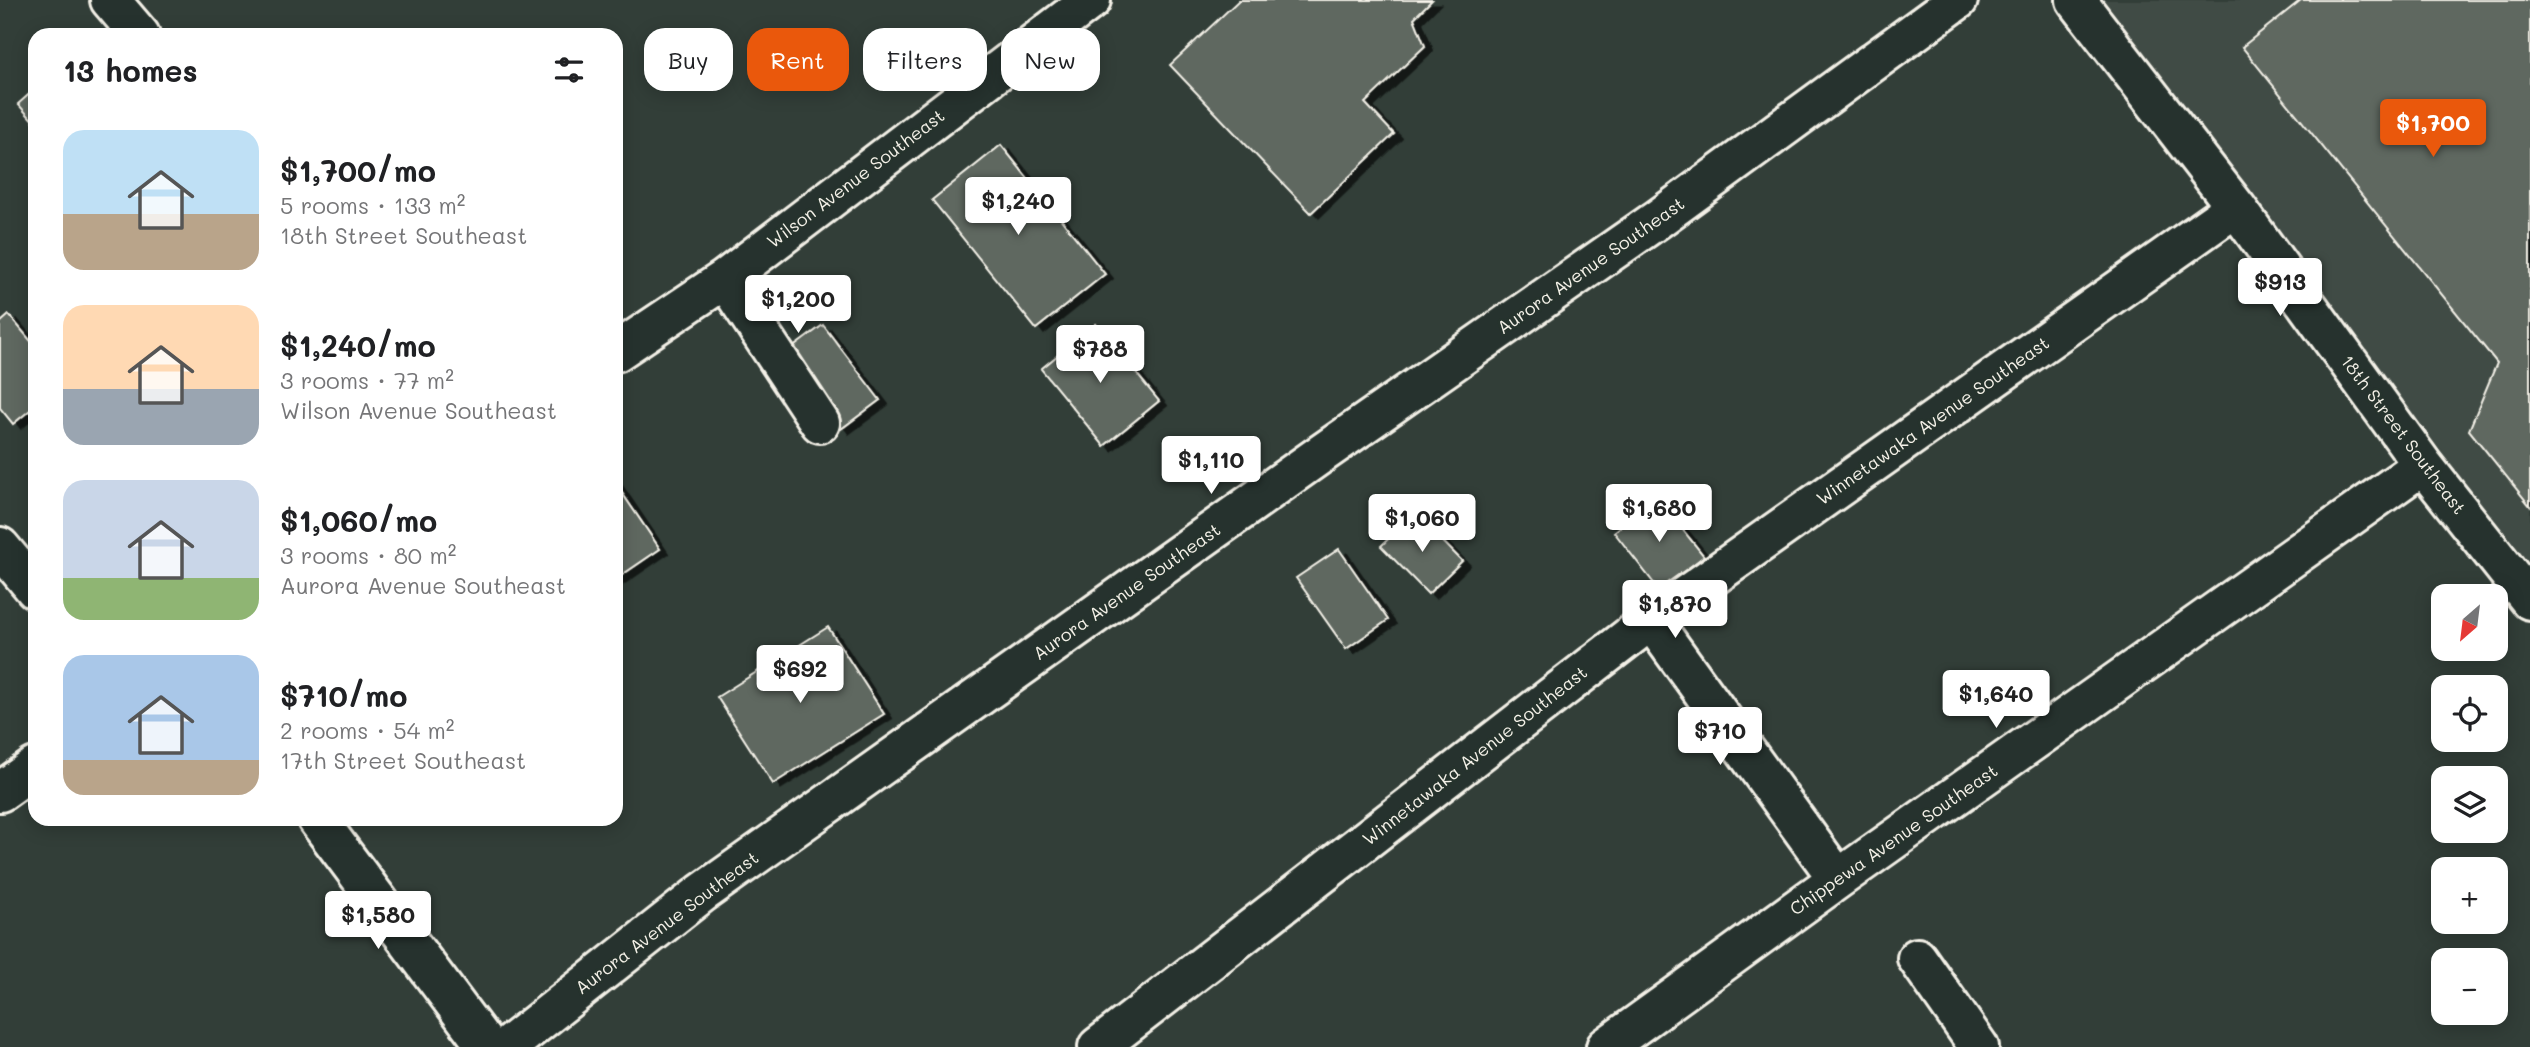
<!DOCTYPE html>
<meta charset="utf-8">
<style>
body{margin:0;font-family:Mali,sans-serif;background:#f6f6f6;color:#202124;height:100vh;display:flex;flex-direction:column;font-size:26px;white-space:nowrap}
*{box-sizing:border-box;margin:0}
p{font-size:23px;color:#757577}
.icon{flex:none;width:38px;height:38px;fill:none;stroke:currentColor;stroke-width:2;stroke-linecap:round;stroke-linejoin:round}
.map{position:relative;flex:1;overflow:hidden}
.details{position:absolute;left:28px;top:28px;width:595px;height:798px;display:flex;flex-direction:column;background:#fff;border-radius:21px;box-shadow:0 4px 18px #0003}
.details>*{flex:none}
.banner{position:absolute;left:644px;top:28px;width:665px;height:63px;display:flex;gap:14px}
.needle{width:46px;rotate:208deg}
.buttons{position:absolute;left:2431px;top:584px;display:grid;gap:14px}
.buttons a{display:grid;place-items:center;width:77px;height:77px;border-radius:14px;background:#fff;box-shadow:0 4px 18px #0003;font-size:35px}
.price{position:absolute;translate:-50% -60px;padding:0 16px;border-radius:7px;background:#fff;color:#222;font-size:23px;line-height:46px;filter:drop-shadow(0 2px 4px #0008)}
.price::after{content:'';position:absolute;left:50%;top:42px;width:21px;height:16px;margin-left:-10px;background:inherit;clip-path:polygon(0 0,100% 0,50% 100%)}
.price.current{background:#ea580c;color:#fff}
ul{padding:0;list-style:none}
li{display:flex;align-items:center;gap:21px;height:175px;padding:0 35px}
li span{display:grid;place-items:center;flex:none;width:196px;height:140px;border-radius:21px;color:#555}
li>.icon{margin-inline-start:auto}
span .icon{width:84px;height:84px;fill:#fffc;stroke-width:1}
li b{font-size:30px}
h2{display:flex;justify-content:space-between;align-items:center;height:84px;padding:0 35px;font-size:30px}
.tag{padding:0 24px;border-radius:21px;background:#fff;box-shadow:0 4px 18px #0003;font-size:24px;line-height:63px}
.tag.current{background:#ea580c;color:#fff}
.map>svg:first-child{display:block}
.built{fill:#404b44}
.building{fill:#5f6861;stroke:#f4f1e8;stroke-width:2;filter:url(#shadow)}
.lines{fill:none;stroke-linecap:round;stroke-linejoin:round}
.minor-casing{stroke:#f4f1e8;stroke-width:44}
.minor{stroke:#26332d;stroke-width:38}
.labels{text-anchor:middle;stroke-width:5;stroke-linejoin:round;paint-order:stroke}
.street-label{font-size:18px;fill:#f4f1e8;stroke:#26332d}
</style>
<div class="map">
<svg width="2530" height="1047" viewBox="0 0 2530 1047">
<defs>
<filter id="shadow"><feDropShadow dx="8" dy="4.5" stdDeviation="0" flood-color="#0009"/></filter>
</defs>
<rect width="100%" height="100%" fill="#323e38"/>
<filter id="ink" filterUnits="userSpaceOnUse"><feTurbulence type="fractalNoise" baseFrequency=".0143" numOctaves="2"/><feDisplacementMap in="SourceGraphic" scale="14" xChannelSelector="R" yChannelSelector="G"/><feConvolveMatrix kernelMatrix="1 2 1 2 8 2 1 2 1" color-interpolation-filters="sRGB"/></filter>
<g filter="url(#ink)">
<!-- built -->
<path class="built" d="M2100,0h430v569z"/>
<!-- building -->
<path class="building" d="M1239,0h193l-18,18 11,28 -60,57 29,31 -83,79 -141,-148z
M2301,0h229v506l-61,-76 28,-67 -255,-316z
M35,89v34l-17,-19z
M1001,145l104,129 -69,55 -104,-129z
M9,315l26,31v60l-22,18 -13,-16v-85z
M1096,324l63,77 -55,45 -63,-77z
M823,325l57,75 -39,29 -57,-75z
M616,484l44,65 -44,30z
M1657,498l47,58 -44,35 -46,-59z
M1415,513l47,48 -34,33 -47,-48z
M1339,549l49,71 -42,29 -50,-71z
M828,627l56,87 -111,70 -56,-87z"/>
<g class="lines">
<defs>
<path id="minor" d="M110,0l30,35
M2076,0l160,207 187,258 107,135
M725,279l95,144
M616,352l109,-73 366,-279
M0,547l35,42
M1651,620l187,259
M0,792l35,-25
M317,819l170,228
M1917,958l62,89
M507,1047l195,-154 619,-439 337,-235 300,-219
M1098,1047l553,-427 585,-413
M1606,1047l232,-168 585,-414"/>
</defs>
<!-- minor casing -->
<use href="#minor" class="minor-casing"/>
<!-- minor -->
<use href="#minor" class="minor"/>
</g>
</g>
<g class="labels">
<!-- street labels -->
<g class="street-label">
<text transform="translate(856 179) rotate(-37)" y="6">Wilson Avenue Southeast</text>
<text transform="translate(1591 266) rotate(-35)" y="6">Aurora Avenue Southeast</text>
<text transform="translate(1933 421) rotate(-35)" y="6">Winnetawaka Avenue Southeast</text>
<text transform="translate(2403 435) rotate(53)" y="6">18th Street Southeast</text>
<text transform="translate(1127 592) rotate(-35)" y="6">Aurora Avenue Southeast</text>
<text transform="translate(1475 756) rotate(-38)" y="6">Winnetawaka Avenue Southeast</text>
<text transform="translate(1894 840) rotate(-35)" y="6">Chippewa Avenue Southeast</text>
<text transform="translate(667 923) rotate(-37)" y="6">Aurora Avenue Southeast</text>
</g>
</g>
</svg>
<div class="buttons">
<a><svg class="needle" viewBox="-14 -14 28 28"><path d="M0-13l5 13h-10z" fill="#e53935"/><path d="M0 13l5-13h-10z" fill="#757577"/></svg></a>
<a><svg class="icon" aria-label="locate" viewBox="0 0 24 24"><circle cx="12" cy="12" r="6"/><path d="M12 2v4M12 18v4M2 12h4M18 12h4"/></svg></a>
<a><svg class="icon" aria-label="layers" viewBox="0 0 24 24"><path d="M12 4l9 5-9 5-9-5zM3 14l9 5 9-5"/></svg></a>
<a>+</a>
<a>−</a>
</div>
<b class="price current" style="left:2433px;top:159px">$1,700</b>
<b class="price" style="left:1018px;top:237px">$1,240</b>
<b class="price" style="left:2280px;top:318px">$913</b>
<b class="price" style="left:798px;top:335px">$1,200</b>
<b class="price" style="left:1100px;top:385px">$788</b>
<b class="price" style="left:1211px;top:496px">$1,110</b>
<b class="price" style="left:1659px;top:544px">$1,680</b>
<b class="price" style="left:1422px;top:554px">$1,060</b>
<b class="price" style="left:1675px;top:640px">$1,870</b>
<b class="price" style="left:800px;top:705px">$692</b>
<b class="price" style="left:1996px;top:730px">$1,640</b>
<b class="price" style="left:1720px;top:767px">$710</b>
<b class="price" style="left:378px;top:951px">$1,580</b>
<div class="banner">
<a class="tag">Buy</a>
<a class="tag current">Rent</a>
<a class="tag">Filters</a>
<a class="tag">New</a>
</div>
<section class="details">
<h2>13 homes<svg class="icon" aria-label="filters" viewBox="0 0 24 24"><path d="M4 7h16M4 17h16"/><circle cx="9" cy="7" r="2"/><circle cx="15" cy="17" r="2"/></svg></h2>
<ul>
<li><span style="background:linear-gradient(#bfe0f5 60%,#b9a48a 0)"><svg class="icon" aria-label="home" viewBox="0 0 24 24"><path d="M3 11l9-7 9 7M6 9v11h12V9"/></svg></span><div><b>$1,700/mo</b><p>5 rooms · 133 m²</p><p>18th Street Southeast</p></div></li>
<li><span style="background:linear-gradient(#ffd9b3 60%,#9aa5b1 0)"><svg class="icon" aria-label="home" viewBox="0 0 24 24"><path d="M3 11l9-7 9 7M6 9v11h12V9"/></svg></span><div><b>$1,240/mo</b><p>3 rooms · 77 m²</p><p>Wilson Avenue Southeast</p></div></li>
<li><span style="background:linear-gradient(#c9d6e8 70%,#8fb573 0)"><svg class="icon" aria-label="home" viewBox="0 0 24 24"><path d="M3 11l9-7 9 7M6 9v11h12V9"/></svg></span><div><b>$1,060/mo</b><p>3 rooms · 80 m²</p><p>Aurora Avenue Southeast</p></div></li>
<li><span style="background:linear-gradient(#a9c7e8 75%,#b9a48a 0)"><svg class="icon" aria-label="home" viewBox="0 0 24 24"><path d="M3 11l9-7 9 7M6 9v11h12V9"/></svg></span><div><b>$710/mo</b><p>2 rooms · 54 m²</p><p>17th Street Southeast</p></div></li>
</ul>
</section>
</div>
